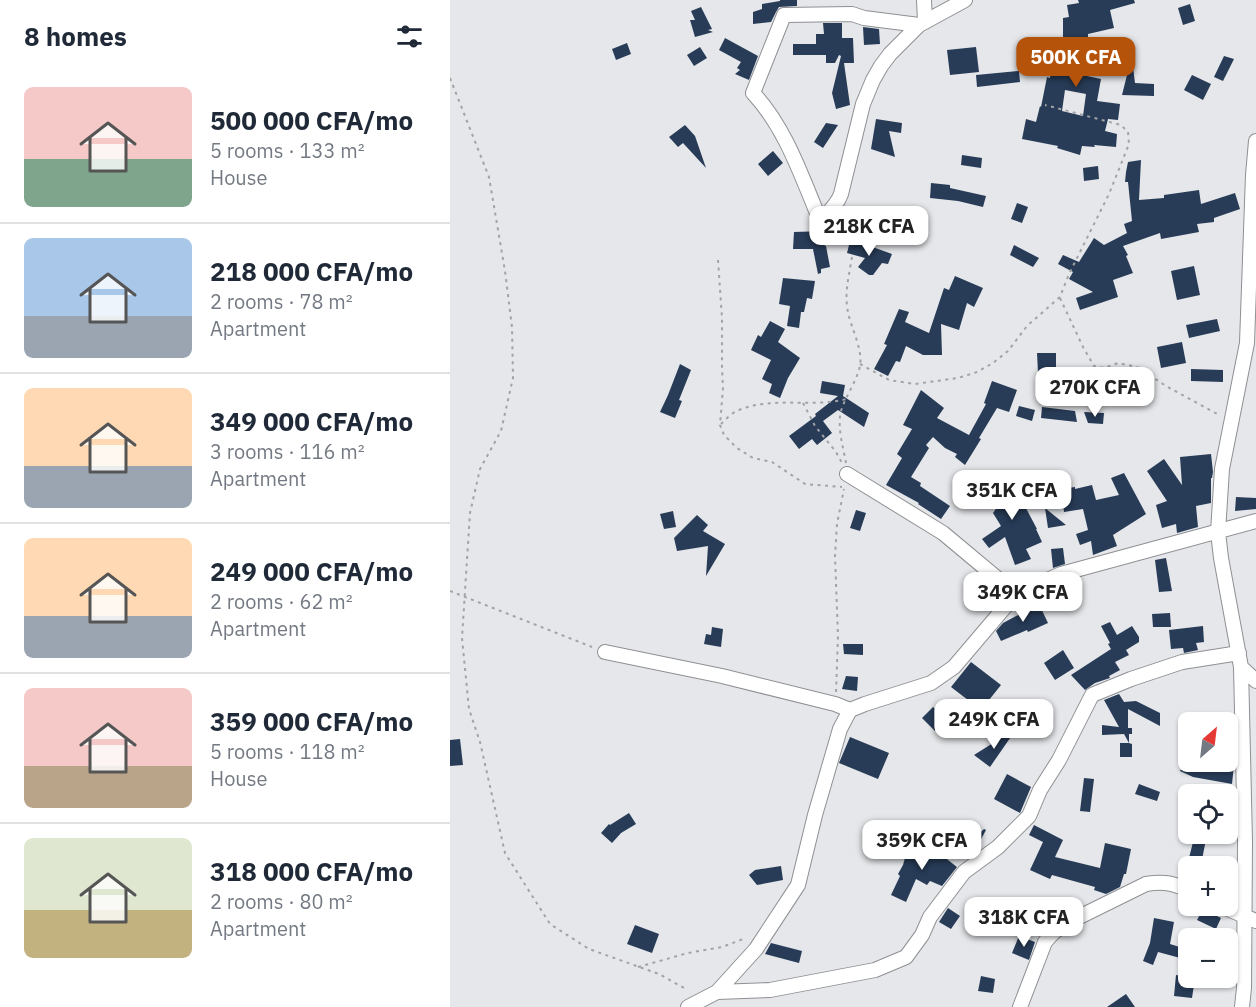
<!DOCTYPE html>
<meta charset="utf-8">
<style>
body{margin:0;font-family:"IBM Plex Sans",sans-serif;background:#f2f2f3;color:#1f2937;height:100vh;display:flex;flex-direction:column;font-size:22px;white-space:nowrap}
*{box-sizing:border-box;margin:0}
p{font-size:20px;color:#747a83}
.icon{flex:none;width:33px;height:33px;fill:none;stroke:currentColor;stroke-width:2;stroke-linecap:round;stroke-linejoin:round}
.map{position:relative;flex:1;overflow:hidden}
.details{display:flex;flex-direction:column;background:#fff;width:450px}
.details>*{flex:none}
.needle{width:39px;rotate:28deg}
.controls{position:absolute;left:728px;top:712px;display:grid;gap:12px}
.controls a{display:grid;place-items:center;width:60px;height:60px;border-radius:9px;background:#fff;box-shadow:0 2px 4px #0004;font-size:30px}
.price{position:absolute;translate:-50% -51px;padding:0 14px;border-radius:12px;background:#fff;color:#222;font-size:20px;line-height:39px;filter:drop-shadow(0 2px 3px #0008)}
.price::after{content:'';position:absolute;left:50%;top:36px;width:18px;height:14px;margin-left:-9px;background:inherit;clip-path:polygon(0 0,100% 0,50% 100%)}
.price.active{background:#b45309;color:#fff}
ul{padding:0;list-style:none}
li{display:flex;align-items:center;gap:18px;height:150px;padding:0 24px}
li+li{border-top:2px solid #e0e1e3}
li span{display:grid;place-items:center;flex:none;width:168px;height:120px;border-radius:9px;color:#555}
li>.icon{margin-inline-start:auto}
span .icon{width:72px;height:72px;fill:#fffc;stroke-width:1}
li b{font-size:26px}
h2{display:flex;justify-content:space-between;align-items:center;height:72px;padding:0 24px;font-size:26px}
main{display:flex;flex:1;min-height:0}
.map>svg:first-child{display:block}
.building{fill:#283c58;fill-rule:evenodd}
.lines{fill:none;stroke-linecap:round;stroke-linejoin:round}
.minor-casing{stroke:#8e9093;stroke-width:16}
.path{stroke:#a1a3a5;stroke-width:2;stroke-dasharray:3 4.5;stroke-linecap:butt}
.minor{stroke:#fff;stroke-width:14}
</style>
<main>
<section class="details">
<h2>8 homes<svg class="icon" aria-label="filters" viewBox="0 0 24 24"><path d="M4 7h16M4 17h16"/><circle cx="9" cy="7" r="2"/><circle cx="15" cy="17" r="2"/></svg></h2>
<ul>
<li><span style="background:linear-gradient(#f6c9c9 60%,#7fa58c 0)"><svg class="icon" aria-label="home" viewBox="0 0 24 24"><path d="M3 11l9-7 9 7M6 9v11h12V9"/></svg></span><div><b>500 000 CFA/mo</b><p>5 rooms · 133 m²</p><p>House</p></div></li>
<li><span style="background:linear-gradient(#a9c7e8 65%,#9aa5b1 0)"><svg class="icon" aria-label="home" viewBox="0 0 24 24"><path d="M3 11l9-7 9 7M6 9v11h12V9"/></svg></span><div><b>218 000 CFA/mo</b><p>2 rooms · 78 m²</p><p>Apartment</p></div></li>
<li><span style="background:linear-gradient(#ffd9b3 65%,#9aa5b1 0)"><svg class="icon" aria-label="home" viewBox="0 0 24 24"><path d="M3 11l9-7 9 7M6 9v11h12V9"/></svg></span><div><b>349 000 CFA/mo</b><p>3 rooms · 116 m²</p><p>Apartment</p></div></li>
<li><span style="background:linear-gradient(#ffd9b3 65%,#9aa5b1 0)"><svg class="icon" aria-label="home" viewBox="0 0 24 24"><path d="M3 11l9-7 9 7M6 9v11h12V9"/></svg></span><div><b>249 000 CFA/mo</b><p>2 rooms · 62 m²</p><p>Apartment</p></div></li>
<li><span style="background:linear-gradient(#f6c9c9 65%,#b9a48a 0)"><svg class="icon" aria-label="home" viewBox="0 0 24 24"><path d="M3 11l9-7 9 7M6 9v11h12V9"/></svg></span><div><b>359 000 CFA/mo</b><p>5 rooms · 118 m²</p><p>House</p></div></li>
<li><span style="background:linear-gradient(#dfe7d0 60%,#c2b280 0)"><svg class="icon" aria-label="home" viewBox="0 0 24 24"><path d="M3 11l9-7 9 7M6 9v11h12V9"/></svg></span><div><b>318 000 CFA/mo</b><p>2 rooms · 80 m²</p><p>Apartment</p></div></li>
</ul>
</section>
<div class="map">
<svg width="806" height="1007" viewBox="0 0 806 1007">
<rect width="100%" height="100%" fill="#e5e7ea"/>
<!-- building -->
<path class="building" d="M330,0h17v6l-18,1 -3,5 -5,10 -18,2v-12l9,-3v-5l18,-3z
M628,0h56l1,3 -25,7 4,18 -26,6v5l-15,2v32l28,6 -4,22 23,3 -2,16 -10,-1 -3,12 12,3 -1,13 -22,-2 1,2 -13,-1 -2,9 -23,-7 1,-2 -36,-7 4,-20 10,3 4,-16 1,1 6,-30 3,1 1,-14 12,1v-47l6,-1 -2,-12 12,-2zM615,90l21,4 -3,22 -21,-5z
M740,4l5,17 -12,4 -5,-17z
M251,7l11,22 -4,1 5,2 -18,5 -5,-17h5l-4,-9z
M373,23h19v15h11l1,25h-10l6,42 -14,4 -4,-16 9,-37 -2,-1 -4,8h-9v-8h-33v-11h23v-10h8z
M413,27l16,2 1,15 -16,1z
M275,38l33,18 -9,24 -14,-6 5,-4 -3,-2 4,-6 -22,-12z
M177,43l4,11 -15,6 -4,-11z
M250,47l7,11 -13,8 -7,-11z
M526,47l3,25 -29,3 -3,-25z
M774,56l10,3 -11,22 -9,-4z
M681,59h1l3,24 19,1v12l-32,-1z
M569,71l1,11 -43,5 -1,-12z
M742,75l19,9 -8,16 -19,-10z
M426,119l26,4 -1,10 -12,-2 6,26 -24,-8z
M376,123l12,2 -15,23 -9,-6z
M235,125l10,11 11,32 -23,-25 -5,4 -9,-10z
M323,151l10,12 -15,13 -10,-12z
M512,155l20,3 -1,10 -20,-3z
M691,160l-2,40 25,-2v-3l35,-5 2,14 34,-11 5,16 -26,9v4l-17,2 2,8 -38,7 -1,-6 -37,13 5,9 -2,1 7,17 -20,7 5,17 -38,13 -4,-12 17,-6 -24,-13 4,-7 -15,-8 5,-9 16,7 15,-24 10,7 23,-12 -3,-9 8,-3 -4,-39h-3l1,-10 2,-10z
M648,166l1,13 -15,2 -1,-13z
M481,183l19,2v3l36,8 -3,11 -25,-6 -28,-3z
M567,203l11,4 -6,16 -11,-4z
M375,231l-1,14 2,1 4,21 -9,2v4l-3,1 -5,-25h-20l1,-17z
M400,241l17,4 25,9 -4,10 -6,-1 -9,12h-4l-11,-8 7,-9 -18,-5z
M564,245l25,13 -6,9 -23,-12z
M744,266l6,29 -23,5 -6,-29z
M505,276l28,12 -9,19 -7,-4 -8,27 -18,-6 1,31h-19l-17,-9 -6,16 -4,-1 -8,15 -14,-7 13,-24 -3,-1 15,-35 10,3 -4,10 24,11 15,-45 5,2z
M333,278l32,3 -3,18 -5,-1 -3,14h-3l-2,16 -12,-2 3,-20 -11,-2z
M767,319l3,12 -31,7 -3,-13z
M320,321l15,8 -7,13 22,16 -12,20 -8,20 -11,-5 3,-9 -10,-5 9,-19 -20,-10 7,-15 3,2z
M732,342l4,21 -25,5 -4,-21z
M587,353h19v19l-18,1z
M230,364l11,6 -12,30 3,1 -7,17 -15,-6 8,-17z
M741,369l32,1v12l-32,-1z
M372,381l23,4 -2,11 26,17 -5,14 -26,-17 -15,11 9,12 -15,12 -5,-6 -13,10 -10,-13 27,-20 -1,-2 23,-18 -18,-3z
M542,381l25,9 -8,22 -12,-4 -18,30 2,1 -16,26 -10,-8 2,-3 -12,-6 -12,-11 -7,8 3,3 -18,29 10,6 -1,3 30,20 -9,13 -23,-15 1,-1 -33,-18 16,-27 -5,-4 15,-25 -9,-4 18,-35 23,18 -7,10 32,17 17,-31 -2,-1z
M569,406l16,4 -3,11 -16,-5z
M592,407l33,4 2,11 -36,-4z
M634,412l20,1 -1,11 -15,-1z
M761,454l2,18 -1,6h-1v25l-15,3 2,21 -21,6 -1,-9 -14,4 -6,-23 11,-4 -20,-30 17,-12 18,26 -2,-28z
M550,471l14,11 -4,6 9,7 18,34h-1l6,13 -16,7 5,10 -16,6 -10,-28 -16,11 -7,-9 19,-13 -8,-13 10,-14 -15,-14z
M674,473l22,41 -33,21 4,11 -24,9 -2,-14 -11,4 -4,-11 12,-4 -5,-21 -19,3 -3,-23 14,-2v2l17,-4 4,15 23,-5 -8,-17z
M786,497l20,1v11l-21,2z
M595,508l21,17 -18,3z
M406,510l10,3 -6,18 -10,-3z
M223,511l3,16 -12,2 -4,-15z
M247,515l11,10 -5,6 22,13 -19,32 2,-30 -31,5 -3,-13z
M613,548l2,16 -12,4 -2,-19z
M716,558l6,33 -13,1 -4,-32z
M589,604l9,19 -20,9 -1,-2 -26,11 -5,-10 7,-8z
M720,613l1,14h-18l-1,-13z
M660,622l7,13 15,-9 7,11v5l-13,8 3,5 -14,7 5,8 -11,6 1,2 -15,5 -10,7 -14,-15 40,-26 -3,-5 2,-1 -9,-17z
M753,626l1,16 -8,1 2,7 -14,3 -1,-5 -12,1 -2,-19z
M262,627l11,2 -2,18 -17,-3 2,-10 5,1z
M393,644h20v11l-19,-1z
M613,650l11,18 -19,12 -11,-17z
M521,662l30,23 -20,25 -30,-23z
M396,676l12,1 -1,14 -15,-2z
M669,694l5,8 12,-1 24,12v13l-32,-17v19h4v6h-3v9l3,1v13h-12v-14h9l-5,-9 -22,1v-10l17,2 -15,-27z
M483,707l14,13 -12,11 -13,-13z
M567,728l-27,39 -16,-12z
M400,737l39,16 -11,26 -39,-16z
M10,739l3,26 -13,1v-26z
M735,759l3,1v2h4l17,8 2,-8h9l14,3 -2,19 -39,-7 -13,-6z
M557,774l24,13 -11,26 -26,-14z
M634,778l10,1 -4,33 -10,-1z
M689,784l21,8 -3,9 -22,-7z
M179,813l7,11 -15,9 -9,10 -11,-10 8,-9 1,1z
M584,825l29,15 -8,17 45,11 5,-25 26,6 -5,25h-2l-4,13 -14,7 -12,-4 1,-3 -43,-12 -2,4 -20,-9 13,-28 -14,-7z
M534,829l2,1 -13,24 -6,4 -6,-7z
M745,834h12l-6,31 -13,-3z
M458,847l23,6 3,-4 23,18 -15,19 -12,-5 -3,4 -11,-6 -10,23 -15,-7 9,-19 -2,-2 5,-9z
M331,866l2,14 -26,5 -8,-10 6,-5z
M498,908l12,8 -9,13 -12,-7z
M753,909l18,9 -5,11 -19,-9z
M704,918l20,4 -4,22 16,5 -2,10 -26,-7 -5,13 -10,-4 7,-18z
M185,925l24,9 -7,19 -25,-9z
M569,936l16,6 -6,18 -17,-7z
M321,943l31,8 -3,12 -34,-9z
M726,975l19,3 -3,20 -18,-2z
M531,976l14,3 -2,14 -15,-2z
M676,994l9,13h-28z"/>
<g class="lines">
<defs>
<path id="minor" d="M474,0l1,22
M469,25l-55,-7 -12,-4 -68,1 -31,78c31,33 47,79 64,120l7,4c7,-7 14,-14 17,-23l22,-90 10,-24 8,-14 9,-12 29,-29 46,-25
M806,141l-3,34 -6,168 -25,126 -4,63 3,26 20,109 15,14
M397,474l96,59 73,61
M155,652l117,24 113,28 15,6
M791,667l4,175 -1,146 -2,19
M771,906l35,15
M267,992l53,-2 105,-20 31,-13 16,-22 8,-18 34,-45 34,-25 31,-31 11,-26 19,-30 33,-65 39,-16 51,-17 57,-9
M238,1007l29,-15 39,-43 42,-64 17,-70 25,-86 10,-19 15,-6 66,-21 23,-16 62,-73 45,-20 195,-53
M570,1007l25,-65 9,-10 15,-10 77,-38c18,-3 26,-1 42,6"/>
</defs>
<!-- minor casing -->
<use href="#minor" class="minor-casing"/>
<!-- path -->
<path class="path" d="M0,78l39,99 16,94 7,56 1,51 -12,53 -21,38 -10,44 -8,125 7,71 11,33 25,111 45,71 39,25 70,25 25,14 3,3
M268,260l4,58v50l1,20 -3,37 4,10 13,13 16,10 19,4 33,22 37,3
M610,298l23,49 11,19 10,2 14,-5 19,4 29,19 53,29
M410,364l29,16 26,4 43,-6 19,-6 16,-9 15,-12 19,-25 33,-29 9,-23 40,-80 20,-50 -1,-12 -7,-7 -76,-20
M353,403l12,23 21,26 6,11
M271,424c5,-5 12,-12 18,-14 34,-14 73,-2 108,-11
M396,463c-3,-17 -10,-39 -4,-55 5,-14 15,-28 18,-42 3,-17 -9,-38 -12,-54 -4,-19 1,-36 4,-55
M0,591l142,56
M386,692l2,-56 -3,-80 2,-32 7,-35
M188,967l50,-14 34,-6 24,-9"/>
<!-- minor -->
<use href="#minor" class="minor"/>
</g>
</svg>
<div class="controls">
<a><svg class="needle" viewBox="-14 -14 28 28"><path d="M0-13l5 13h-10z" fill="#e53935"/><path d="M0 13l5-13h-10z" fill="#747a83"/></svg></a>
<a><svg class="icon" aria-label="locate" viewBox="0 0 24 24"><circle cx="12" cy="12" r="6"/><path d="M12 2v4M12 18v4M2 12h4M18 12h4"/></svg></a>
<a>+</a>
<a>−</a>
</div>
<b class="price active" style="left:626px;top:88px">500K CFA</b>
<b class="price" style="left:419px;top:257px">218K CFA</b>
<b class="price" style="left:645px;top:418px">270K CFA</b>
<b class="price" style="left:562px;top:521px">351K CFA</b>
<b class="price" style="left:573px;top:623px">349K CFA</b>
<b class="price" style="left:544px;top:750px">249K CFA</b>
<b class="price" style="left:472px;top:871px">359K CFA</b>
<b class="price" style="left:574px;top:948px">318K CFA</b>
</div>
</main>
